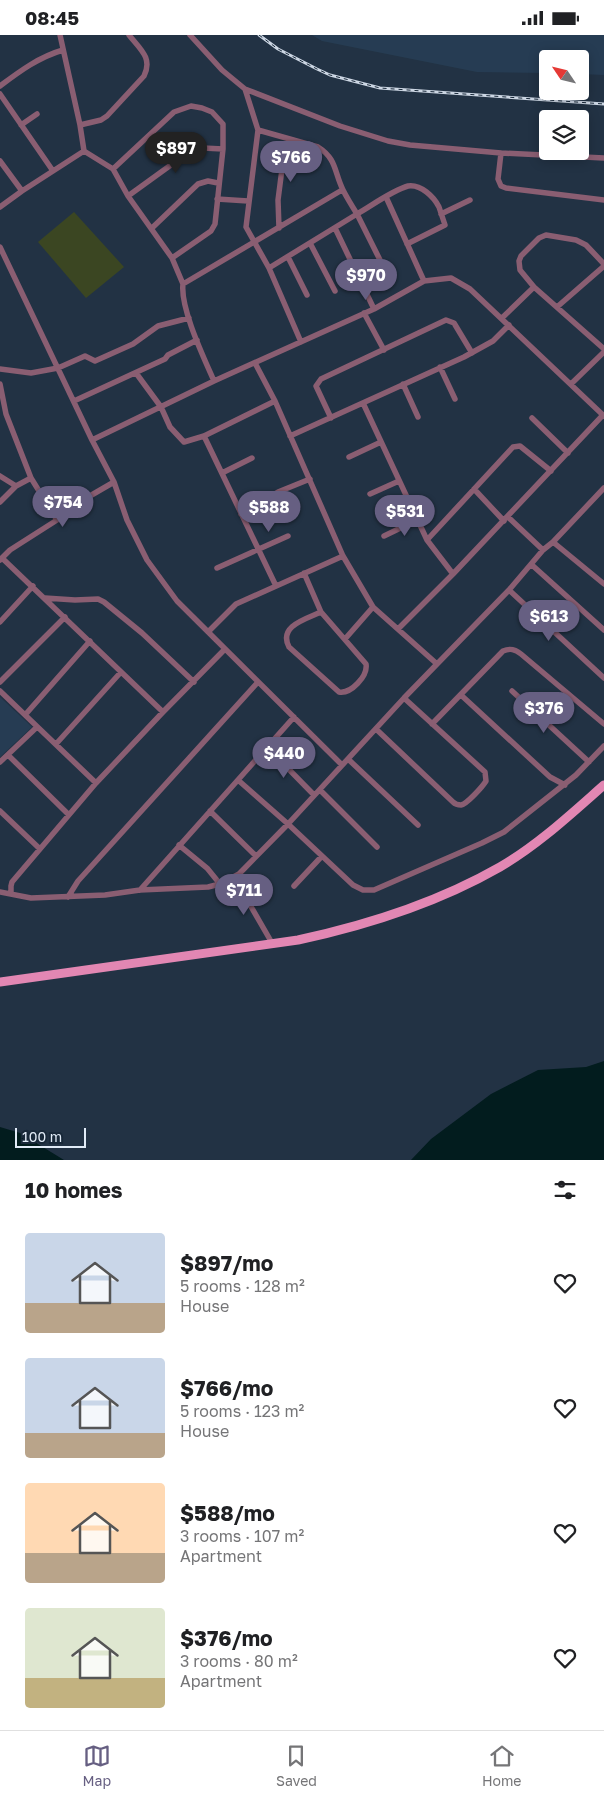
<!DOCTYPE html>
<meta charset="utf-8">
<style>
body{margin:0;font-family:"Golos Text",sans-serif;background:#f6f6f6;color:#202124;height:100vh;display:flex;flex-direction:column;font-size:19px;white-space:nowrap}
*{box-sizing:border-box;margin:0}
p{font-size:16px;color:#757577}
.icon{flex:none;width:28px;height:28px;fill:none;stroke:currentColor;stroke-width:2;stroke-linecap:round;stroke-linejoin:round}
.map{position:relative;height:1125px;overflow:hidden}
.drawer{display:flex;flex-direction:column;background:#fff;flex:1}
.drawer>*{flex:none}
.needle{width:32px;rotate:305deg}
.controls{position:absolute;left:539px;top:15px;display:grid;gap:10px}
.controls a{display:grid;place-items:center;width:50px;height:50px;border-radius:5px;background:#fff;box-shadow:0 2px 12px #0003;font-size:25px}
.scale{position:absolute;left:15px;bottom:12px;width:71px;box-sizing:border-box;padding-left:5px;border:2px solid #e1ebf7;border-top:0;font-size:14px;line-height:18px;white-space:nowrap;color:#e1ebf7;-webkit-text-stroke:4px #182839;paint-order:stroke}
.price{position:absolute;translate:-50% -42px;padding:0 11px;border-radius:18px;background:#665f82;color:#fff;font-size:16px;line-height:32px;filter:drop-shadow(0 1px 2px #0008)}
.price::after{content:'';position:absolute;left:50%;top:30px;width:15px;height:11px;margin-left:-8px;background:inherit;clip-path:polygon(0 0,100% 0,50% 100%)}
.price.on{background:#222;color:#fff}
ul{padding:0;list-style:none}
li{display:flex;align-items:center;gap:15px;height:125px;padding:0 25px}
li span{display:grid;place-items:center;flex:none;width:140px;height:100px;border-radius:5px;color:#555}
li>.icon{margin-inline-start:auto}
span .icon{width:60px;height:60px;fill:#fffc;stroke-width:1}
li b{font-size:21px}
h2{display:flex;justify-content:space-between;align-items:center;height:60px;padding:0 25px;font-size:21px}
.status{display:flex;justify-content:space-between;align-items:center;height:35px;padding:0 25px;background:#fff;direction:ltr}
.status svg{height:14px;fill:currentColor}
.menu{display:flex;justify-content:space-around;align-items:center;height:70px;border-top:1px solid #e0e0e0;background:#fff;font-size:14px;color:#757577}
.menu a{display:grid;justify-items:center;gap:2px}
.menu .on{color:#665f82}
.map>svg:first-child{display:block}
.built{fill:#263c53}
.green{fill:#3b4622}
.water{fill:#021c1e}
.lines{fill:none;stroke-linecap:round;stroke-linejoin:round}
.minor{stroke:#8a5e72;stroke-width:5.5}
.primary{stroke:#e287b3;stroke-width:9}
.rail-casing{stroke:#ccd6e3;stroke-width:3}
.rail{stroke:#182839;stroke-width:1;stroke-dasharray:4;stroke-linecap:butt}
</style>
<div class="status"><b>08:45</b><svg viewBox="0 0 49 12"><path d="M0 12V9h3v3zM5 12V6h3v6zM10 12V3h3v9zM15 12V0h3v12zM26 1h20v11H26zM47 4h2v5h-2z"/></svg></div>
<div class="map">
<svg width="604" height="1125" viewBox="0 0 604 1125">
<rect width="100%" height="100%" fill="#223244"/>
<!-- built -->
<path class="built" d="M312,0h292v40l-24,-1v-15h-32l-1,14 -70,-1 -155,-31z
M0,662l32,30 -32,30z"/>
<!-- green -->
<path class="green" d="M74,177l50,55 -38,31 -48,-56z"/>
<!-- water -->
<path class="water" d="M604,1026v99h-193l20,-21 60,-45 47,-24 48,-3z
M0,1092l20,6 44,27h-64z"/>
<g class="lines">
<!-- minor -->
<path class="minor" d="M60,0l20,90 4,26
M190,0l32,35 23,19 95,37 48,15 22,4 91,8 103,5
M0,51c20,-15 39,-29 63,-36
M245,54l13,41
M0,59l53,77
M21,90l16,-11
M80,90l21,-5 6,-4 37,-40c9,-18 -4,-27 -15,-41
M258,95l60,17c19,12 16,25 25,43 4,8 9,16 14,24l-88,54 -23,-41z
M501,118l-3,26 3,7 5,2 98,12
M0,126l22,30
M113,134l61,-57 17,-6 11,2 10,4 11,12v25l-8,75 -4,7 -39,27
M128,161l65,-47 10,-1 20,1
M386,162l38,84
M217,164l31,2
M0,172l22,-16 62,-40 29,18 15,27 44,62 11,26
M441,179l29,-14
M152,193l46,-44 10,-3 10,2
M279,193l-1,-28 8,-62
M335,193l39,81
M310,208l25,48
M0,212l92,193 22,42 13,38 20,40 30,41 165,164
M288,222l19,38
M381,227l-24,-48c14,-8 36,-24 51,-28 13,-2 26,11 31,21 2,6 4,12 6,18l-38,19
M269,233l32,74
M534,252l-14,-17 -1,-9 2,-5 18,-18 7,-3 30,5 10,5 18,19
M557,272l47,-41
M364,278l20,37
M502,283l32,-31 70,62
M255,328l20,38 68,155 30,51 64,57
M440,332l15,32
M0,334l31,4 27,-5 27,-12 10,5 38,-17 25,-18 31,-8
M136,338l25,34 9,20 14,15 20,-6 71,-35
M214,346c-10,-23 -34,-73 -31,-97l159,-94
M0,349l6,30 25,64 26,42
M403,349l15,33
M571,349l33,-32
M74,366l91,-42 3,-4 29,-15
M363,368l64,137
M331,383l-15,-32 5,-7 125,-59 8,3 18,30
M532,383l36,35
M204,401l72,150
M290,401l174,-79 29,-16 16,-16
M92,405l122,-59 160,-72 50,-28 27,-3 19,11 134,127
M349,422l32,-15
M222,438l30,-15
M0,441l16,10
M474,454l30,32
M370,459l29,-13
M0,467l16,-16 15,-8
M241,479l37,-22 32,-13
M508,482l35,33
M384,501l33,-16
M553,507l51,42
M2,523l161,154
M0,525l10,-10 47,-30 26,-20 31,-18
M532,530l72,65
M217,533l71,-32
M304,538l17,39 45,52c2,12 -15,30 -27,28l-50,-45c-11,-21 17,-28 32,-35
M453,539l-26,-34 86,-93 7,-1 31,25
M509,555l95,88
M45,563l30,2 23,-1 6,3 38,31 52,49
M0,587l33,-36
M398,594l55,-55 150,-159
M209,596l27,-27 107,-48
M345,604l28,-32
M0,647l65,-65
M0,656l96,92
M512,656l77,71
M461,660l89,82 15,8
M25,680l65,-74
M432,689l71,-73c7,-3 12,-2 18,3l83,70
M376,694l77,73c2,2 5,3 8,3 6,-1 22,-19 25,-24l-1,-9 -81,-74
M56,709l65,-72
M268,713l46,47
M8,720l60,59
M348,724l70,66
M0,727l37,-35
M238,745l50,44 65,61 10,5h11l108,-47 22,-11 72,-57 28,-29
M320,755l57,57
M0,776l40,38
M210,776l46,45
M179,810l28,23 13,16
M234,842l38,66
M294,851l28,-30
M140,855l154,-173
M0,857l31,6 74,-3 35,-5 68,-3 12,-3 19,-10 49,-50 116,-126 105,-108 34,-40 10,-8 51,-54
M11,858v-7l1,-4 84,-99 67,-71 62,-63
M68,862l10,-16 180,-199"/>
<!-- primary -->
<path class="primary" d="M0,947l298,-42c70,-15 139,-37 202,-73 38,-22 71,-53 104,-82"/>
<defs>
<path id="rail" d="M259,0l19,14 39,20 13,6 50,13 224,16"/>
</defs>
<!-- rail casing -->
<use href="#rail" class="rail-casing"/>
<!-- rail -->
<use href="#rail" class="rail"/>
</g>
</svg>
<div class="controls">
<a><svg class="needle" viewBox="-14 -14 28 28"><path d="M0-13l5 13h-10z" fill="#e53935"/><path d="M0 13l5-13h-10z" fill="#757577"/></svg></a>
<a><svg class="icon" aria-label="layers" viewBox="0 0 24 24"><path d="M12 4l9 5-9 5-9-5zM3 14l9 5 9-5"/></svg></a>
</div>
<div class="scale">100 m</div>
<b class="price on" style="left:176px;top:139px">$897</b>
<b class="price" style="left:291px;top:148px">$766</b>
<b class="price" style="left:366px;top:266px">$970</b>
<b class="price" style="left:63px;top:493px">$754</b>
<b class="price" style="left:269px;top:498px">$588</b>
<b class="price" style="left:405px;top:502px">$531</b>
<b class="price" style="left:549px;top:607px">$613</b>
<b class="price" style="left:544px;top:699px">$376</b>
<b class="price" style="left:284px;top:744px">$440</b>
<b class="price" style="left:244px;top:881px">$711</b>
</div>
<section class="drawer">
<h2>10 homes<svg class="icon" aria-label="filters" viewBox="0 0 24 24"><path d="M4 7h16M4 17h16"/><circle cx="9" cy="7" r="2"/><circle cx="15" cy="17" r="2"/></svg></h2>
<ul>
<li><span style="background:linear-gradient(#c9d6e8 70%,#b9a48a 0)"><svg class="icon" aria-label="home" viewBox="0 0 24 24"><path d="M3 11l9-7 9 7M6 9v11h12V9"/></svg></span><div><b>$897/mo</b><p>5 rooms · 128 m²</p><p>House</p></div><svg class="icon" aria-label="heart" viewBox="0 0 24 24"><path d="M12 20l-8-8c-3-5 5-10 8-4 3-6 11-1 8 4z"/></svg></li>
<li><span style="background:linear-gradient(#c9d6e8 75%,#b9a48a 0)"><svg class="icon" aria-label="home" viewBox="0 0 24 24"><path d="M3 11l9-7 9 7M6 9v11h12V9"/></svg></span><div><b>$766/mo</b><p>5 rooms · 123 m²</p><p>House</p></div><svg class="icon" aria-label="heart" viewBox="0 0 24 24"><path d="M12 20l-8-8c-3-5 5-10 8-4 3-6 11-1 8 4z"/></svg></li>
<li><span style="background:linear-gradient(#ffd9b3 70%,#b9a48a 0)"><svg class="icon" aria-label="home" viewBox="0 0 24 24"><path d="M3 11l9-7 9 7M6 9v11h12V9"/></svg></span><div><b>$588/mo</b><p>3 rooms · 107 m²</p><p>Apartment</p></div><svg class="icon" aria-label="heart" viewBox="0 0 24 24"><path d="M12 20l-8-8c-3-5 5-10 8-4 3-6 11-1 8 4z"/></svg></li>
<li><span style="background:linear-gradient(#dfe7d0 70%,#c2b280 0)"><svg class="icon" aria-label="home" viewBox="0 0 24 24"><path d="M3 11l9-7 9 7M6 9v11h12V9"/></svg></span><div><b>$376/mo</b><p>3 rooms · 80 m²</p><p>Apartment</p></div><svg class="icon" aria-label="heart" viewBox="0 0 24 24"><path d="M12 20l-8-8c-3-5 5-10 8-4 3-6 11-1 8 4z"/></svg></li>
</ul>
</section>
<nav class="menu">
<a class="on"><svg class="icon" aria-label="map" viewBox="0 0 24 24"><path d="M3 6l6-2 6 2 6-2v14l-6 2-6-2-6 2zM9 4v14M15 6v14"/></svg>Map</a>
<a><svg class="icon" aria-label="saved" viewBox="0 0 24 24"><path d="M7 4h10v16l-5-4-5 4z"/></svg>Saved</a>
<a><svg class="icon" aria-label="home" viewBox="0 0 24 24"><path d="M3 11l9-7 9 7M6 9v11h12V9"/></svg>Home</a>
</nav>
